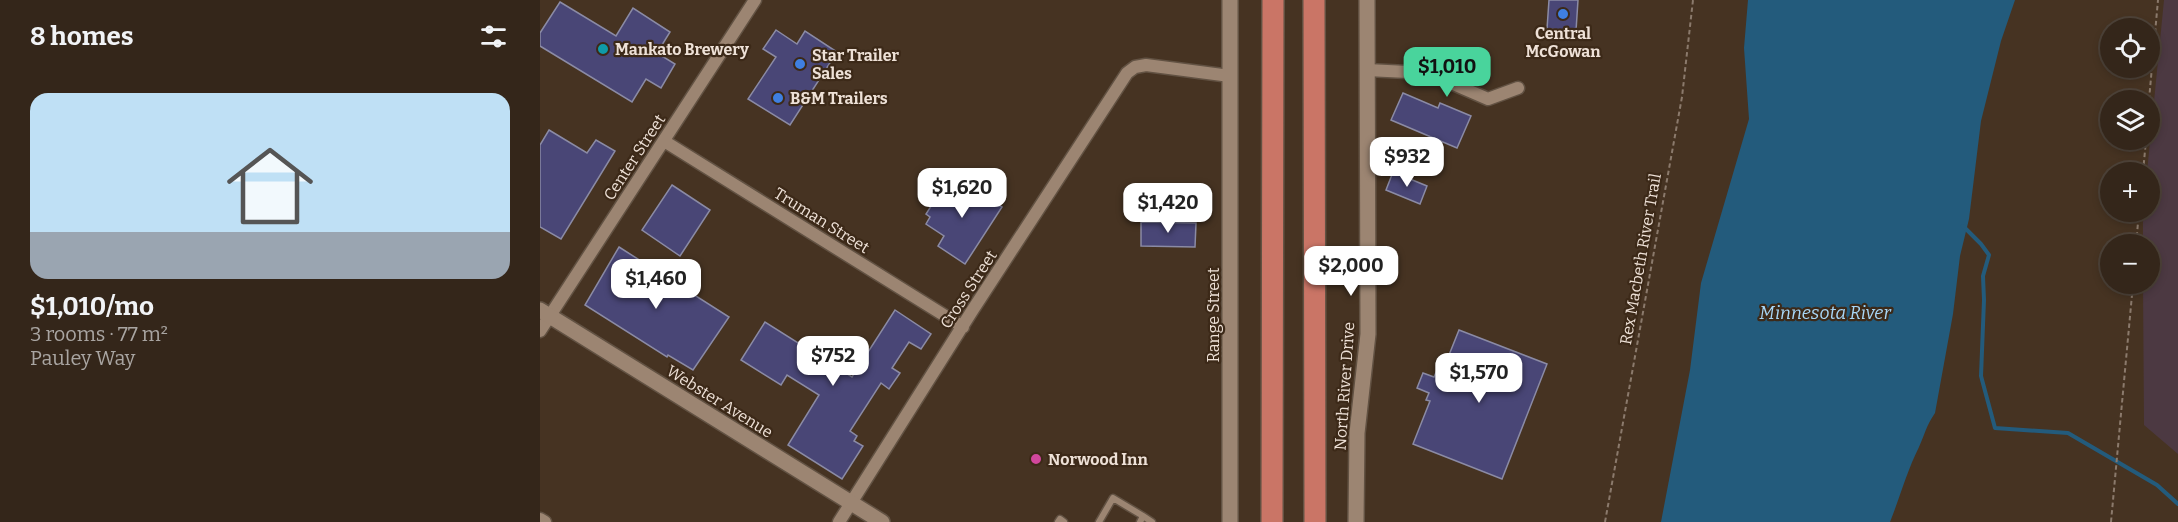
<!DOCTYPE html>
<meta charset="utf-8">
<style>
body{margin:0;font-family:Bitter,serif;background:#3c2e23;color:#f1f3f6;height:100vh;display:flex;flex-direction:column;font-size:22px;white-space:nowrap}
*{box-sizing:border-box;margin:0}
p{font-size:20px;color:#a9a5a2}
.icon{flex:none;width:33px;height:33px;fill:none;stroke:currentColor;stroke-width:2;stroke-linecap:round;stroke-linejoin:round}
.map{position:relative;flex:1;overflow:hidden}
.drawer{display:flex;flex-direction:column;background:#34261a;width:540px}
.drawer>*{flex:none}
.tools{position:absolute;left:1560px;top:18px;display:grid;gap:12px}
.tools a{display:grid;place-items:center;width:60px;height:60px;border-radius:50%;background:#34261a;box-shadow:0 3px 9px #0003,0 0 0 2px #4e4339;font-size:30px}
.price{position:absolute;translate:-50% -51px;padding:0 14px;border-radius:12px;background:#fff;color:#222;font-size:20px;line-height:39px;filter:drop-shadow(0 2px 3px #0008)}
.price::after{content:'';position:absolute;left:50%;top:36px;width:18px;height:14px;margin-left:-9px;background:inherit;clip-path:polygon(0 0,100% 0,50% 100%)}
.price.current{background:#49d49c;color:#111}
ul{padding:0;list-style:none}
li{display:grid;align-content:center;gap:12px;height:318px;padding:0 30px}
li span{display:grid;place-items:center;height:186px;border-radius:18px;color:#555}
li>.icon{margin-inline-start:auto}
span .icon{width:108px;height:108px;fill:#fffc;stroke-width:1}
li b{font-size:26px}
h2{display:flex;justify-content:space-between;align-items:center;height:72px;padding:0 30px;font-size:26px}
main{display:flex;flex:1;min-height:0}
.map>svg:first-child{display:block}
.industrial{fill:#4c3942}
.water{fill:#235b7c}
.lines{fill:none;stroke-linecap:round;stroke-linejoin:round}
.stream{stroke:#235b7c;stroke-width:4}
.building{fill:#494676;stroke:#8b8ba5;stroke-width:1.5}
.service-casing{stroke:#625243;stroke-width:9}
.minor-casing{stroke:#625243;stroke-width:15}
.tertiary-casing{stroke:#625243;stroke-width:18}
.trunk-casing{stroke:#625243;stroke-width:24}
.path{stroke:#8b7a6c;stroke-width:2;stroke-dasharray:4.5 3;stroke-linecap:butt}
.service{stroke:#9c8572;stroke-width:6}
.minor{stroke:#9c8572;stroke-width:12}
.tertiary{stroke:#9c8572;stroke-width:15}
.trunk{stroke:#ca7566;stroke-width:21}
.shop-dot{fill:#3f7fe0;stroke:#3c2918;stroke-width:2}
.culture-dot{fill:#0f9aa8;stroke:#3c2918;stroke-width:2}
.hotel-dot{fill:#d1479c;stroke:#3c2918;stroke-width:2}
.labels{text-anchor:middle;stroke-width:4.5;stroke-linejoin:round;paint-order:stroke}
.poi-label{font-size:16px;font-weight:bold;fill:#eee1d7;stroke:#3c2918;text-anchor:start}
.street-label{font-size:16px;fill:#eee1d7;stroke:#3c2918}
.water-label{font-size:18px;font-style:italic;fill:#a8d7f7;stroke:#3c2918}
</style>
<main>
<section class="drawer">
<h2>8 homes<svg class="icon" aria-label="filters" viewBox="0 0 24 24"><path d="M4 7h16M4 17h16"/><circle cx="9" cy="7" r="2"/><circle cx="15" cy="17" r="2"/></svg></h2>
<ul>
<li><span style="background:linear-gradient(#bfe0f5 75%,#9aa5b1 0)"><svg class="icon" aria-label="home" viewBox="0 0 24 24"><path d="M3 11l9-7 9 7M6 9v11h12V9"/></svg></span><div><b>$1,010/mo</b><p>3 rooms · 77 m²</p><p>Pauley Way</p></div></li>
</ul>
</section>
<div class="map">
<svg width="1638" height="522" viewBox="0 0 1638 522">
<rect width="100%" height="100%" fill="#463322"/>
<!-- industrial -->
<path class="industrial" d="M1624,0h14v454l-34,-29 -1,-141h7v-40h-7v-22l1,-10h6v-40h-3z"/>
<!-- water -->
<path class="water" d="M1208,0h267l-14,41 -20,80 -12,98 -9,37 -7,58 -18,99c-9,13 -10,21 -16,34 -12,24 -19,50 -29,75h-229l29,-152 11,-87 48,-164 -5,-71z"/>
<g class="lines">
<!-- stream -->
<path class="stream" d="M1423,226l18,18 8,11 -6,21 1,24 -3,76 14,52 73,5 89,52 21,19"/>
</g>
<!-- building -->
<path class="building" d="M1009,0h29l-2,31 -29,-2z
M20,2l56,34 17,-28 37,24 -13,21 18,11 -14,24 -15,-9 -14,23 -92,-56v-13z
M236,30l21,14 8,-13 32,21 -47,73 -42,-26 28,-42 -13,-8z
M863,93l35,15 2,-5 31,13 -14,32 -66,-28z
M9,130l38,23 9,-13 19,11 -54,88 -21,-12v-82z
M853,172l34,14 -7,18 -34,-14z
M416,178l46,29 -37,57 -27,-18 6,-10 -18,-12 4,-7 -4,-3 14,-22 5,3z
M132,185l38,25 -30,46 -38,-26z
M601,222l55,1 -1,24 -54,-1z
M79,247l110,70 -36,53 -25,-15 -1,2 -82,-52z
M355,310l36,24 -10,15 -12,-7 -17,26 8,5 -11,16 -8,-6 -31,48 7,5 -3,5 9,5 -21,33 -54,-34 31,-50 -32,-20 -6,10 -40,-25 24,-38 87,55z
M919,330l88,34 -45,115 -89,-35 17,-43 -4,-1 3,-7 -12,-5 6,-15 11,4 4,-9 5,2z"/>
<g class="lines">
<defs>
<path id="service" d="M518,522l2,-3 4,3
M559,522l14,-24 30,18
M600,522l3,-6 9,6"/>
<path id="minor" d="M827,70l61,3 60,26 30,-11
M124,141l299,186
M0,331l215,-331
M0,519l5,3
M299,522l133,-211 155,-238 8,-6 11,-2 84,11"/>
<path id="tertiary" d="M690,0v522
M0,310l342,212
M816,522l1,-89 11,-99 -1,-334"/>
<path id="trunk" d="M774,0l1,522
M732,522l1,-522"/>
</defs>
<!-- service casing -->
<use href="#service" class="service-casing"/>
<!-- minor casing -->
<use href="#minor" class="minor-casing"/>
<!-- tertiary casing -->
<use href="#tertiary" class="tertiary-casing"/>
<!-- trunk casing -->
<use href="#trunk" class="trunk-casing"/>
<!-- path -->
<path class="path" d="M1609,100l9,-100
M1603,172l3,-32
M1596,244l3,-32
M1065,522l77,-425 11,-97
M1571,522l22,-238"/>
<!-- service -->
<use href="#service" class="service"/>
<!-- minor -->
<use href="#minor" class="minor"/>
<!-- tertiary -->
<use href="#tertiary" class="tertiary"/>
<!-- trunk -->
<use href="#trunk" class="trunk"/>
</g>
<!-- markers -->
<g class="shop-dot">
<circle cx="1023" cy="14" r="6"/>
<circle cx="260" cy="64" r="6"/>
<circle cx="238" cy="98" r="6"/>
</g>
<circle class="culture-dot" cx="63" cy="49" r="6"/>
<circle class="hotel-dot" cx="496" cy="459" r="6"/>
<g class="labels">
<!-- poi labels -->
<g class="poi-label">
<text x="1023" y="39" text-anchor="middle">Central<tspan x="1023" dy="18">McGowan</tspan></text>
<text x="75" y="55">Mankato Brewery</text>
<text x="272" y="61">Star Trailer<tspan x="272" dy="18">Sales</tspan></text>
<text x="250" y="104">B&amp;M Trailers</text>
<text x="508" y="465">Norwood Inn</text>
</g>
<!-- street labels -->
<g class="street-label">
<text transform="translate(94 157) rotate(-57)" y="6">Center Street</text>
<text transform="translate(282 220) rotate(32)" y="6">Truman Street</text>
<text transform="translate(1100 259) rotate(-80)" y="6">Rex Macbeth River Trail</text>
<text transform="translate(428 289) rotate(-57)" y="6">Cross Street</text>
<text transform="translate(673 315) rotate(-90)" y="6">Range Street</text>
<text transform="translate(804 386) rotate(-86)" y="6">North River Drive</text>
<text transform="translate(180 401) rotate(32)" y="6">Webster Avenue</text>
</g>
<!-- water labels -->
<g class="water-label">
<text x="1285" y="319">Minnesota River</text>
</g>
</g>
</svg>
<div class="tools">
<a><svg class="icon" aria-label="locate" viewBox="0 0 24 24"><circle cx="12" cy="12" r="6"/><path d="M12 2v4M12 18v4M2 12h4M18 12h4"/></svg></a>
<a><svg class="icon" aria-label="layers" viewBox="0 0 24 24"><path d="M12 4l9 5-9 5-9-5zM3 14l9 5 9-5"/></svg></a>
<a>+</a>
<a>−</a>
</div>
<b class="price current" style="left:907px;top:98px">$1,010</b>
<b class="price" style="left:867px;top:188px">$932</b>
<b class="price" style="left:422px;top:219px">$1,620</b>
<b class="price" style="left:628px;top:234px">$1,420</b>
<b class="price" style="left:811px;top:297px">$2,000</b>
<b class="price" style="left:116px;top:310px">$1,460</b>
<b class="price" style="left:293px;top:387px">$752</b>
<b class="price" style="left:939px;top:404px">$1,570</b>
</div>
</main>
